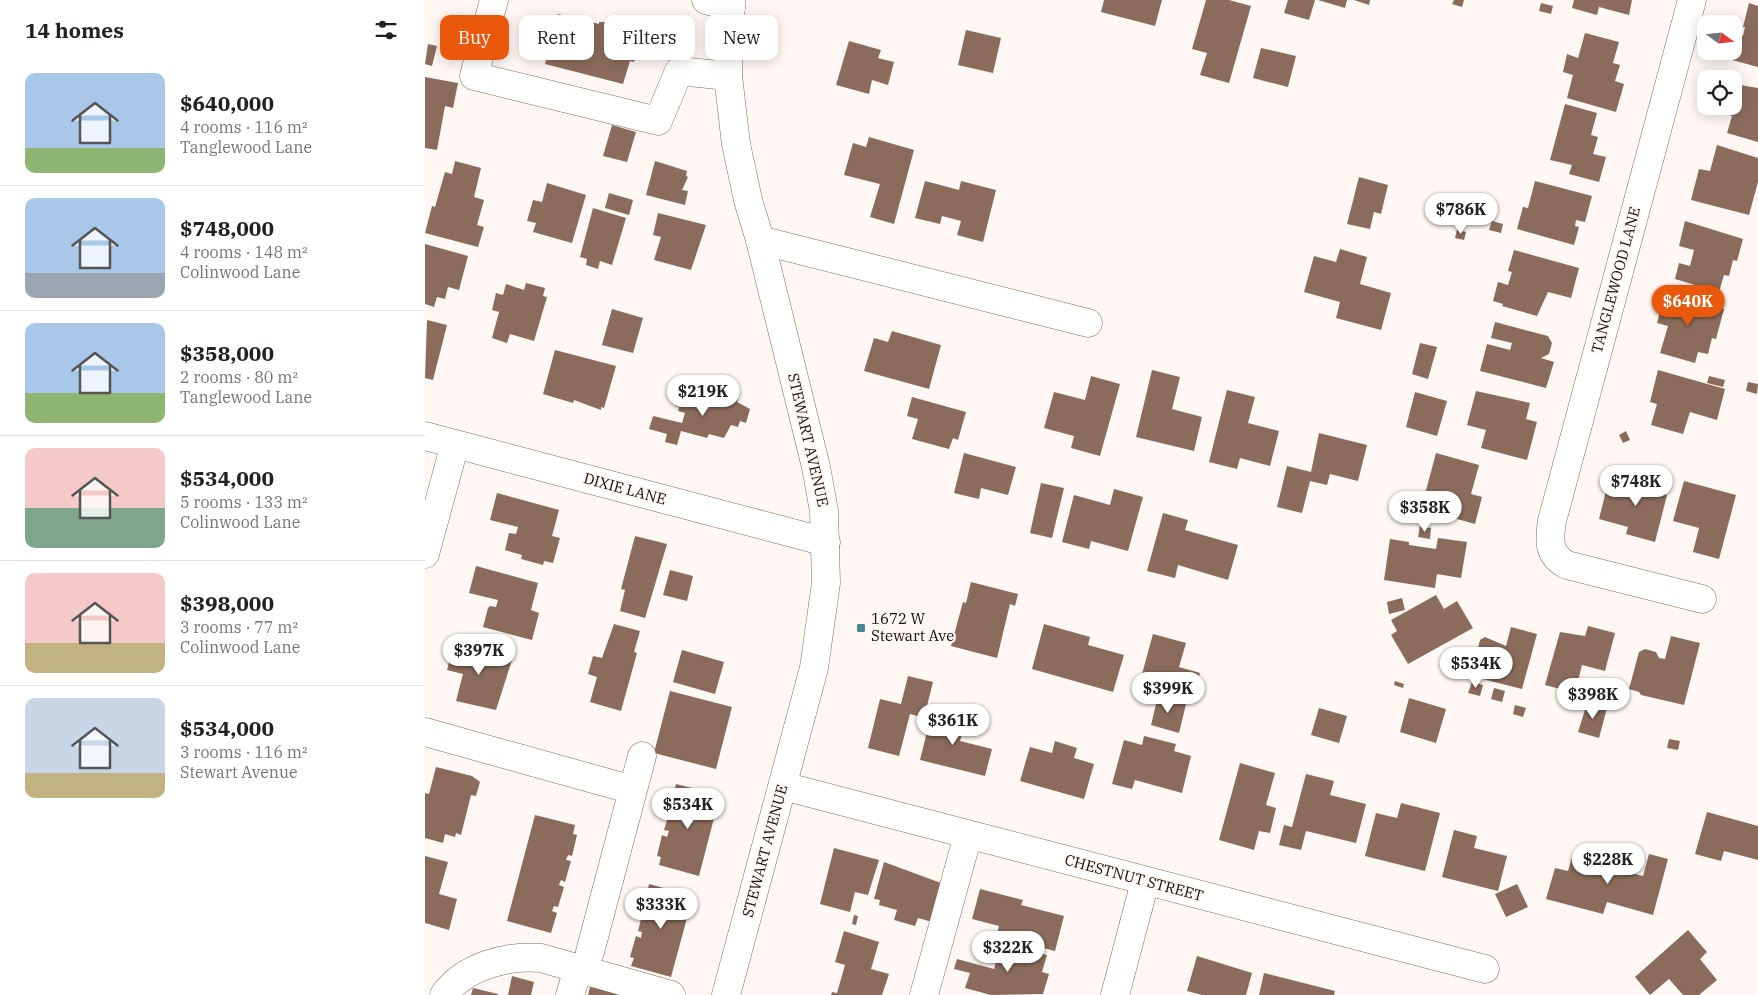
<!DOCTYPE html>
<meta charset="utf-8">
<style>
body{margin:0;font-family:"IBM Plex Serif",serif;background:#f2f2f2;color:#202124;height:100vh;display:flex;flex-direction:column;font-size:19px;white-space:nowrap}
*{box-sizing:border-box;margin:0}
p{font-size:16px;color:#757577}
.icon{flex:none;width:28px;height:28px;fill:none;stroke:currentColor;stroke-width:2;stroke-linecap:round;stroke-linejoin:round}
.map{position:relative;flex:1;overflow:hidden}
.drawer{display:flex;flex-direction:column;background:#fff;width:425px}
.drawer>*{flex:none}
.top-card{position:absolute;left:15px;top:15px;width:475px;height:45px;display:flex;gap:10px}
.needle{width:32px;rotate:105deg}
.tools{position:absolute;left:1272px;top:15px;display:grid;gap:10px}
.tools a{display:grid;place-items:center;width:45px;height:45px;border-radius:10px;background:#fff;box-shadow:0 2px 12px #0003;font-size:25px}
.price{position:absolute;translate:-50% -42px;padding:0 11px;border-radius:18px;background:#fff;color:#222;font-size:16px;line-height:32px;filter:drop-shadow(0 1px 2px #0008)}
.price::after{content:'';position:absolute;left:50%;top:30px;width:15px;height:11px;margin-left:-8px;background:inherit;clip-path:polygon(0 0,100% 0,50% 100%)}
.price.on{background:#ea580c;color:#fff}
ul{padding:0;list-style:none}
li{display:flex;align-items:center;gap:15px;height:125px;padding:0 25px}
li+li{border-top:1px solid #e0e0e0}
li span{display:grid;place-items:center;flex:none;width:140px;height:100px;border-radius:10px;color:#555}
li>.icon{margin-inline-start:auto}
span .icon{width:60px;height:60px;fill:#fffc;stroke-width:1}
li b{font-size:21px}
h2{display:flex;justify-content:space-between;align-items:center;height:60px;padding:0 25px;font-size:21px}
.chip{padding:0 18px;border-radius:10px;background:#fff;box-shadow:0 2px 12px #0003;font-size:18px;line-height:45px}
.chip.on{background:#ea580c;color:#fff}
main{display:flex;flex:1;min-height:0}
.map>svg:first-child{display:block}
.building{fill:#8b6c5c}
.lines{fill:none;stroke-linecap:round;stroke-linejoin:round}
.minor-casing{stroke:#886959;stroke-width:29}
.major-casing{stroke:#886959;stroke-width:29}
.minor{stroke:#fff;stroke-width:28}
.major{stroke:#fff;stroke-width:28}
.poi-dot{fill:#438596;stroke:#fef7f3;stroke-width:2}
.labels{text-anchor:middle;stroke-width:4.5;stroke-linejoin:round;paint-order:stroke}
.street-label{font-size:15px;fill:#190e08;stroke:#fef7f3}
.poi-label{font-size:15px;fill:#190e08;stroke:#fef7f3;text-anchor:start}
</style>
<main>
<section class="drawer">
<h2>14 homes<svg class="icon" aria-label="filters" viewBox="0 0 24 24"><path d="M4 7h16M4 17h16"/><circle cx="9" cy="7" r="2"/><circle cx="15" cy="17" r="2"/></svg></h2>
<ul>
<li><span style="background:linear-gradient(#a9c7e8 75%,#8fb573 0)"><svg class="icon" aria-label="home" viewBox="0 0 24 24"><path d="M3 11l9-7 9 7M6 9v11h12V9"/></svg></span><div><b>$640,000</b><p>4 rooms · 116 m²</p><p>Tanglewood Lane</p></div></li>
<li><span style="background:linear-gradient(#a9c7e8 75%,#9aa5b1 0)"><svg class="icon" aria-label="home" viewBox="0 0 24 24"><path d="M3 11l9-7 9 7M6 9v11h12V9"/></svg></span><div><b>$748,000</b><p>4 rooms · 148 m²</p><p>Colinwood Lane</p></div></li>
<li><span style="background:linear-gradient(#a9c7e8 70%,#8fb573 0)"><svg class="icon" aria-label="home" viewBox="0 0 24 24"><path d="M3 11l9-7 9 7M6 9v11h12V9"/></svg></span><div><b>$358,000</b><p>2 rooms · 80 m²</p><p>Tanglewood Lane</p></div></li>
<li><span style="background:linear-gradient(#f6c9c9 60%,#7fa58c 0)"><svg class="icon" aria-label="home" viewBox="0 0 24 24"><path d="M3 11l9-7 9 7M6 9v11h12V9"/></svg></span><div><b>$534,000</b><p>5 rooms · 133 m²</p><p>Colinwood Lane</p></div></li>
<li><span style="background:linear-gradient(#f6c9c9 70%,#c2b280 0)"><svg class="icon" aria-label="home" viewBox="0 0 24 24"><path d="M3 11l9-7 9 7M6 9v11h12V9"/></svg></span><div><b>$398,000</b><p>3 rooms · 77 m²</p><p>Colinwood Lane</p></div></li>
<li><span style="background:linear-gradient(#c9d6e8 75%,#c2b280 0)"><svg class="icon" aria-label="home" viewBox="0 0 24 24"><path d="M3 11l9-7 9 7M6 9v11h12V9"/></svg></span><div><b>$534,000</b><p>3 rooms · 116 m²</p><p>Stewart Avenue</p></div></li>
</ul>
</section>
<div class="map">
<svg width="1333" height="995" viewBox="0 0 1333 995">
<rect width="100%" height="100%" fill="#fef7f3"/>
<!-- building -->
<path class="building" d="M679,0h58l-7,26 -54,-14z
M781,0h23l22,6 -22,77 -29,-8 7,-22 -15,-4z
M863,0h27l-6,20 -25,-7z
M893,0h29l-2,8z
M929,0h16l-1,5z
M1029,0h10l-2,7 -10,-3z
M1149,0h58l-3,15 -30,-8 -2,8 -25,-7z
M1116,3l12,3 -2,8 -12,-3z
M1324,3l9,3v61l-33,-9 2,-7h7v-17l9,2 2,-9h-2z
M133,14l41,10v-2h7l36,10 -1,3 6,1 -6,23 -6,-1 -1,4 -4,-1 -7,23 -78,-20z
M100,30l17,5 -5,16 -16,-4z
M541,30l35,8 -8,35 -35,-8z
M1160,33l34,9 -6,21 7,2 -5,16 9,3 -8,28 -49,-14 6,-23 -10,-3 4,-18 11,4z
M424,41l32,9 -3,8 16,4 -6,23 -16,-5 -3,14 -33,-9z
M3,44l9,2 -5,20 -7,-2z
M836,48l35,8 -8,31 -35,-9z
M0,77l33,6 -5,25 -8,-2 -8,44 -12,-2z
M1309,84l24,4v54l-31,-9 5,-17 -17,-5 1,-5h18z
M1140,104l32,9 -6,22 7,2 -5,17 13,3 -7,25 -30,-8 3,-9 -22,-5z
M187,125l24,7 -9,30 -24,-6z
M444,137l45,13 -20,74 -24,-7 10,-33 -36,-9 9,-32 13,4z
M1292,145l41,13v24l-9,33 -58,-15 8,-31 11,2z
M30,161l26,7 -7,29 10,3 -7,25 7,2 -6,20 -53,-14 7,-27 3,1 10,-35 7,2z
M230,161l32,10 -1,5 2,1 -6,13 6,1 -3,14 -39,-10z
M934,177l29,8 -7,29 -7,-2 -4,17 -23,-5z
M500,181l34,9 2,-9 35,9 -13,52 -26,-7 4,-14 -19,-5 -2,8 -25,-6z
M1110,181l57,15 -7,26 -9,-2 -1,6 4,1 -5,18 -57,-16 6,-22 5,1z
M122,183l39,12 -14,48 -39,-11 3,-9 -9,-2 6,-21 9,2z
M184,193l24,7 -4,15 -24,-7z
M168,208l33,10 -14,47 -12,-4 -2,8 -12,-4 1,-6 -7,-2z
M233,213l48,12 -15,45 -37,-10 7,-23 -8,-2z
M1067,221l11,3 -2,9 -12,-3z
M1260,221l58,18 -6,22 -4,-1 -4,16 -5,-1 -5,17 -44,-13 4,-16 11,3 4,-16 -15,-4z
M1032,230l9,2 -2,8 -9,-2z
M0,244l43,12 -9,34 -11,-3 -3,12 -8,-2 -3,10 -9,-3z
M915,249l27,8 -7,27 31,9 -10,37 -45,-12 4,-16 -36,-10 10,-36 22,6z
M1089,250l65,18 -8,30 -23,-6 -11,24 -35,-10 1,-2 -10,-3 5,-19 10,3 4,-13 -4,-1z
M101,283l19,5 -2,8 4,1 -13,44 -24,-7 -3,9 -15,-5 7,-26 -7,-2 4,-17 7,2 3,-11 18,6z
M1240,293l59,16 -8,30 -4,-1 -4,16 -10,-2 -3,11 -35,-10 8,-27 -11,-3z
M187,309l31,9 -10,35 -31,-8z
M2,320l20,5 -14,55 -8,-2z
M1070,322l53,14 4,7 -3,11 -8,4 13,4 -8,26 -66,-17 7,-27 23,6 2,-7 -21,-5z
M467,331l49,14 -12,44 -65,-18 10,-33 14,4z
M995,343l17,4 -9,32 -16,-5z
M130,350l61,16 -12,42 -3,-1v3l-27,-10 -1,3 -30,-9z
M727,370l28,7 -8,32 30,8 -8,34 -58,-14z
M1233,370l67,19 -8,31 -27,-8 -7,22 -32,-9 6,-21 -7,-2z
M666,376l29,8 -20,72 -29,-8 3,-12 -30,-8 10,-36 31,8z
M1284,376l16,4 -2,7 -16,-4z
M1323,382l10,2 -1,10 -11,-3z
M279,390l34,9 -1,3 13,7 -4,14 -6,-2 -2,6 -7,-2 -7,13 -15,-4 -2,4 -26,-7 -4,14 -12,-3 2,-8 -18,-5 4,-13 29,7 3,-10 -7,-2 1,-4 -4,-1 3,-11 23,4z
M802,390l28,7 -7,26 31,8 -9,35 -30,-8 -3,11 -28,-7z
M1051,391l54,12 -4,16 11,3 -10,38 -46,-12 5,-18 -19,-5z
M990,392l32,9 -10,35 -31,-9z
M487,397l54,15 -8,28 -5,-2 -4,11 -37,-10 6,-20 -11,-3z
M1201,431l4,9 -7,3 -4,-8z
M894,433l48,12 -9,36 -28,-7 -3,11 -17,-4 -8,32 -25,-6 10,-41 24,6z
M539,453l52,14 -8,28 -27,-7 -2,11 -25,-6z
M1011,453l43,12 -8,29 11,3 -7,27 -54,-15z
M1221,477l21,5 -3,12 3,1 -12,47 -29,-8 2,-7 -29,-8 10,-40 34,9z
M1259,481l52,14 -17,64 -26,-7 6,-24 -26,-7z
M616,483l23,5 -12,50 -22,-5z
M689,489l29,8 -15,54 -37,-10 -2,8 -27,-7 12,-47 36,10z
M72,493l62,17 -7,26 8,2 -7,25 -9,-2 -1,4 -22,-6 1,-4 -17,-5 4,-17 7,1 2,-7 -28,-7z
M738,513l25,7 -3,10 53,15 -10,35 -50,-15 -3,13 -28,-7z
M995,526l11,2 -1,11 -12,-2z
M210,536l32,8 -22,74 -25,-7 5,-21 -4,-1z
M1013,538l29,4 -6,36 -24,-4 -2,14 -51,-8 6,-41 19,3v3l27,4z
M51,566l62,17 -7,27 8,3 -7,27 -49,-13 5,-19 2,-2 6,1 2,-7 -29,-7z
M245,570l23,6 -6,25 -24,-6z
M546,582l47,12 -3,12 -5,-2 -13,54 -46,-12 12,-44 3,1z
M1011,595l8,14 13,-8 16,27 -65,36 -17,-29 6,-4 -6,-11z
M977,598l3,12 -16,4 -2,-12z
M189,624l26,7 -6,21 3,1 -16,58 -31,-9 7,-25 -9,-3 5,-18 9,2z
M619,624l46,13 -2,8 36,10 -11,37 -81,-23z
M1163,626l27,7 -10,38 -23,-6 -7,28 -30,-8 15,-53 25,4z
M1086,627l26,7 -15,55 -51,-13 9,-36 5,-3 21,9z
M728,634l33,9 -7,24 21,6 -8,27 -53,-15z
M1246,636l29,7 -16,62 -43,-10 -2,-3 -10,-3 10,-37 6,-3 11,3 3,6 6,1z
M29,644l58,16 -16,50 -40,-9 7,-27 -16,-4z
M257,650l42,12 -9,32 -42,-12z
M483,676l25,6 -9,36 -14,-4 -11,42 -31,-8 12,-49 21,5z
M970,681l9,3 -1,4 -9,-3z
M1047,682l11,3 -3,11 -12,-3z
M1069,688l11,3 -3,11 -11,-3z
M245,691l62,16 -16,62 -62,-16z
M733,696l28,8 -7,29 -28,-8z
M984,698l37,11 -10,34 -36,-11z
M1162,703l20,5 -8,30 -21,-6z
M1090,705l11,3 -3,9 -10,-3z
M894,708l28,8 -8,27 -28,-8z
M507,712l34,8 -6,21 32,8 -7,27 -65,-16z
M719,736l32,8 -2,7 17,5 -9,37 -47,-13 -3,9 -20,-5 12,-44 18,5z
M1244,739l11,2 -2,9 -11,-2z
M630,741l22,7 -3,10 20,6 -10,35 -64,-18 10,-34 22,6z
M815,763l35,10 -9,32 10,3 -6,25 -11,-2 -5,19 -35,-10z
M11,767l36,9 8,6 -4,14 -5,-1 -10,40 -5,-2 -1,4 -10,-3 -2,9 -18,-5v-45l4,1z
M881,774l28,7 -4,14 36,9 -10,39 -50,-12 -5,19 -22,-5 5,-20 8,2z
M251,784l44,11 -21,81 -40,-11 2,-8 -4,-1 5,-21 5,2 2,-6 -5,-1 6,-20 3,1 2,-6 -4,-1z
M976,803l39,10 -15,58 -60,-15 11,-43 21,5z
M1282,812l51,14v34l-34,-9 -3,10 -26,-7z
M110,815l40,10 -2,9 4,1 -5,21 -4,-1 -2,5 5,1 -6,21 -4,-2 -2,5 5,2 -6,20 -4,-1 -2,5 5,2 -6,20 -44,-12z
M1029,830l23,6 -3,12 33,8 -9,35 -56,-14z
M409,848l45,12 -11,35 -13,-3 -5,20 -30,-8z
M1173,852l21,6 -3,11 27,7 6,-22 19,5 -15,56 -46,-13 -4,12 -57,-15 9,-31 13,3 4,-14 23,6z
M0,856l23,6 -9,32 18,5 -8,31 -24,-7z
M459,862l57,21 -9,39 -14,-4 -3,8 -21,-6 3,-10 -18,-5 1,-5 -6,-1z
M224,884l44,12 -22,81 -40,-11 3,-8 -4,-1 6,-21 5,2 1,-6 -4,-1 5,-20 3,1 2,-6 -4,-1z
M1092,884l11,23 -22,10 -11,-23z
M555,889l43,11 -2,5 43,11 -9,35 -59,-15 3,-10 -27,-7z
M429,915l4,1 -2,9 -4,-1z
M1263,930l19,22 -7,7 17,21 -18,15h-16l-14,-16 -19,16 -15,-18z
M419,931l35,11 -8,27 18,5 -7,21h-51l1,-3 5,1 8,-28 -10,-3z
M576,944l46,11 -5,17 7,2 -6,20 -52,1 -26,-7 5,-15 -16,-4 3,-10 37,10z
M772,956l55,17 -6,22h-44l-15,-4z
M839,973l71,18 -1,4h-75z
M87,976l22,6 -3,13h-23z
M165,987l29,7v1h-31z
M48,988l25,6v1h-27z"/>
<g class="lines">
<defs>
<path id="minor" d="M69,0l-20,76 184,45 21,-50 49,5
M281,0l25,7
M1267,0l-140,521c-3,20 -4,34 15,44l135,34
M335,240l328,83
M0,436l401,106
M0,554l30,-110
M0,732l208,58
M358,786l702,183
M165,952l52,-196
M19,995c21,-29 63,-40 97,-37l130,37
M145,995l8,-26
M499,995l44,-160
M690,995l30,-113"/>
<path id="major" d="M301,995l88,-327 12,-85 -2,-72 -8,-44 -56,-227 -12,-40 -12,-56 -8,-68 3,-76"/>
</defs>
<!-- minor casing -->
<use href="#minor" class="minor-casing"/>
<!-- major casing -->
<use href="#major" class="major-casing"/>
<!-- minor -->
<use href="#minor" class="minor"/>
<!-- major -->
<use href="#major" class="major"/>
</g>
<!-- markers -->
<rect class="poi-dot" x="431" y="623" width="10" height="10" rx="2.5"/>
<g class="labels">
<!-- street labels -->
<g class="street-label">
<text transform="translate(1191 280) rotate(-75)" y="5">TANGLEWOOD LANE</text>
<text transform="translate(383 440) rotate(77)" y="5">STEWART AVENUE</text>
<text transform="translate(200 489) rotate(15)" y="5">DIXIE LANE</text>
<text transform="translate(340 851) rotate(-75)" y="5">STEWART AVENUE</text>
<text transform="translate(709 878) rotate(15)" y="5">CHESTNUT STREET</text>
</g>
<!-- poi labels -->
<g class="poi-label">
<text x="446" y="624">1672 W<tspan x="446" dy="17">Stewart Ave</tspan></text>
</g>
</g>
</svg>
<div class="tools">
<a><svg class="needle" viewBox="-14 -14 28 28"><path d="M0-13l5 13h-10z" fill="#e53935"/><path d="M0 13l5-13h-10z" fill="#757577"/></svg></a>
<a><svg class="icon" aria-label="locate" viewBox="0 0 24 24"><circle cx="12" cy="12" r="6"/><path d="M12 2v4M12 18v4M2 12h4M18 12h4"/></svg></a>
</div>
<b class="price" style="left:1036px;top:235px">$786K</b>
<b class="price on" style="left:1263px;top:327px">$640K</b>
<b class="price" style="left:278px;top:417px">$219K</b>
<b class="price" style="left:1211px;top:507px">$748K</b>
<b class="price" style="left:1000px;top:533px">$358K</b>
<b class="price" style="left:54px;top:676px">$397K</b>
<b class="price" style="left:1051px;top:689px">$534K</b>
<b class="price" style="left:743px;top:714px">$399K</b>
<b class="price" style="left:1168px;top:720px">$398K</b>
<b class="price" style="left:528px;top:746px">$361K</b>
<b class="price" style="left:263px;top:830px">$534K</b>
<b class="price" style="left:1183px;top:885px">$228K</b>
<b class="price" style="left:236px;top:930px">$333K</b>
<b class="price" style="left:583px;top:973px">$322K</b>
<div class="top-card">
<a class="chip on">Buy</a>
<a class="chip">Rent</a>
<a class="chip">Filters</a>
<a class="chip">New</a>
</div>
</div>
</main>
